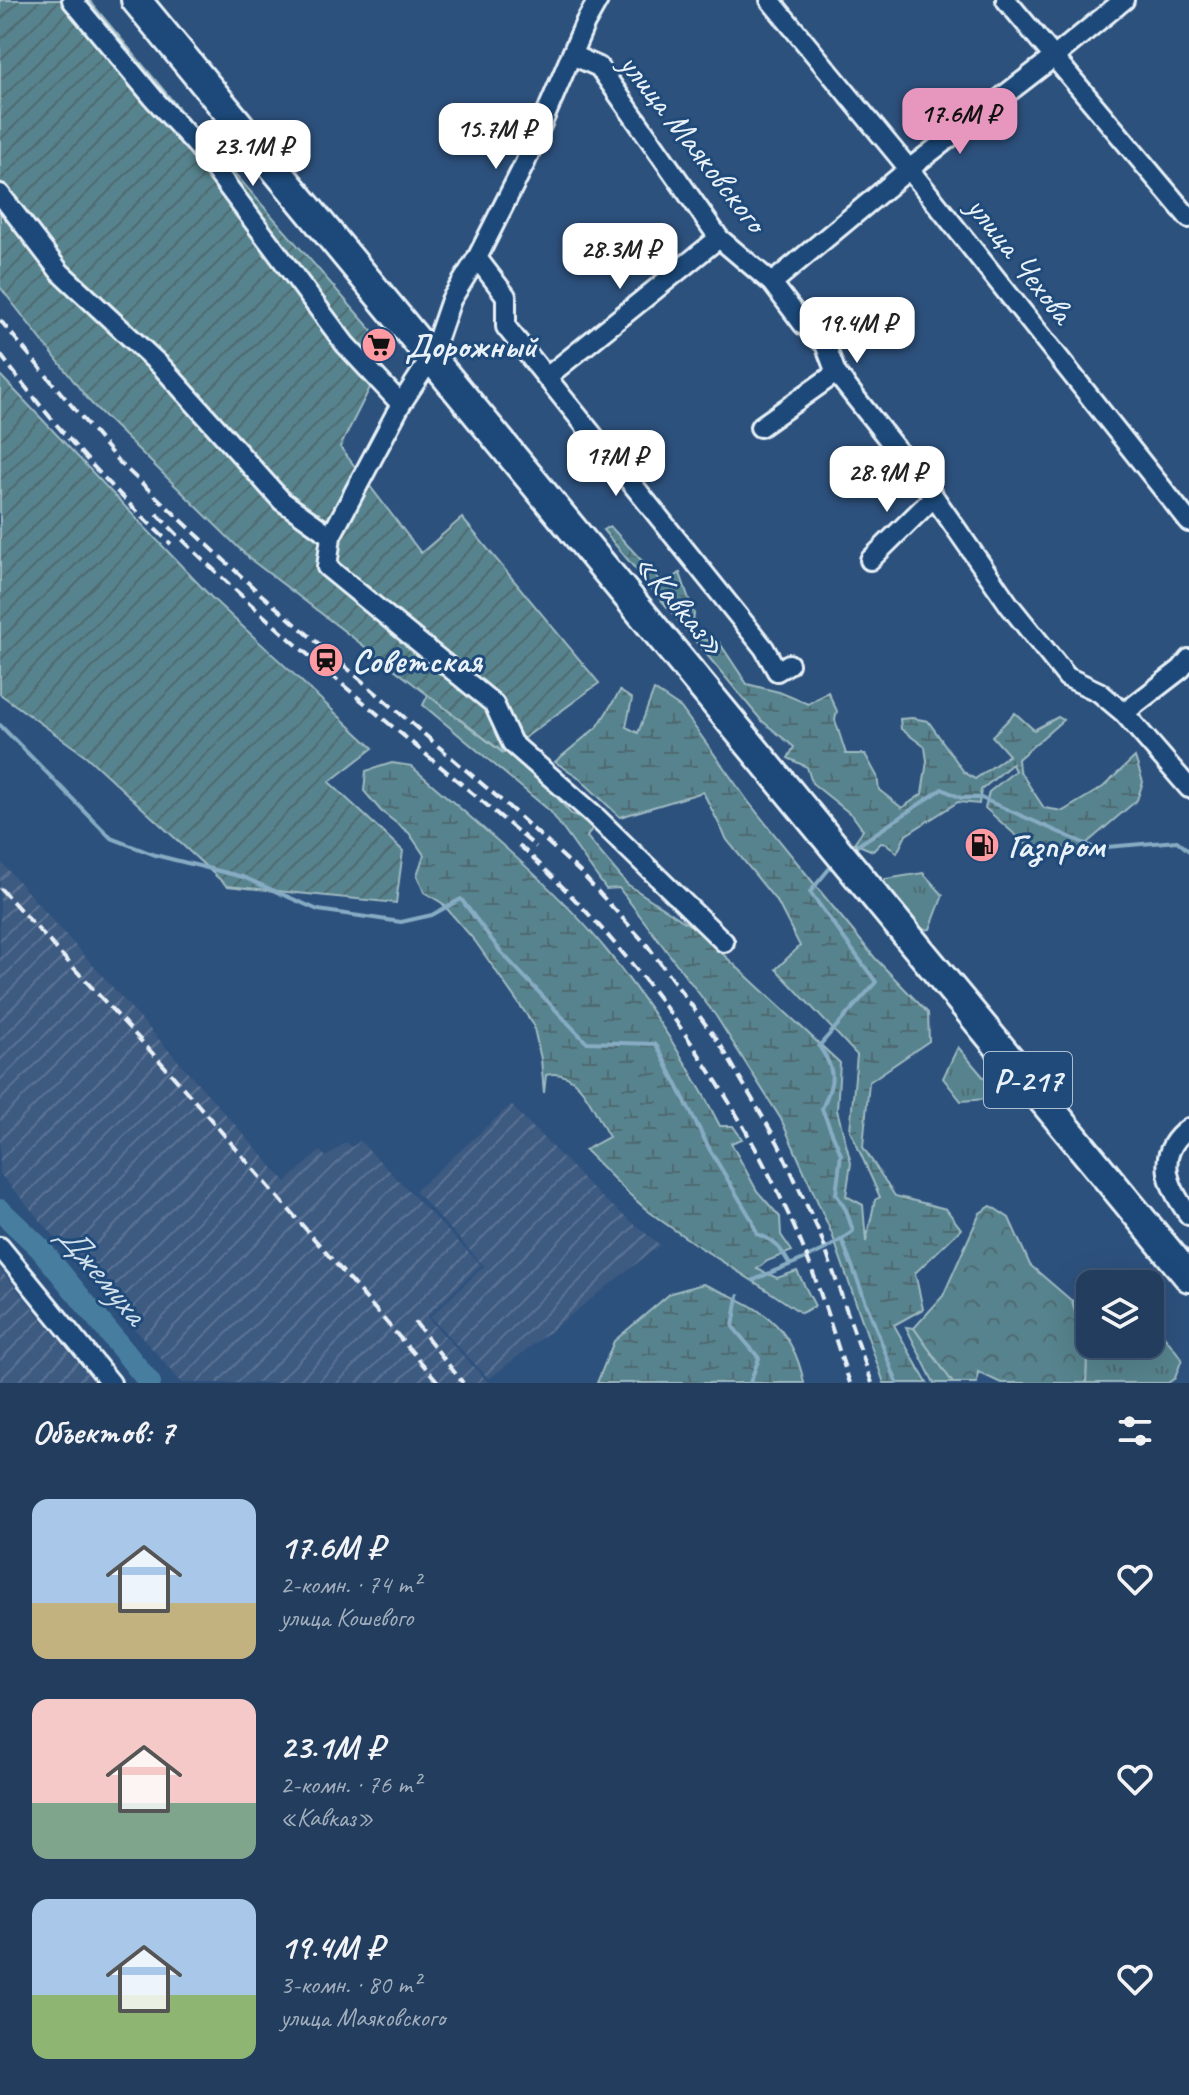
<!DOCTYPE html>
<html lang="ru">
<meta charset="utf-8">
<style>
body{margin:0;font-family:Caveat,sans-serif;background:#2e4867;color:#f1f3f6;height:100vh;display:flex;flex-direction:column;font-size:30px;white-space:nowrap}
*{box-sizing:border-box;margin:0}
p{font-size:26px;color:#a2aebc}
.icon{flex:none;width:44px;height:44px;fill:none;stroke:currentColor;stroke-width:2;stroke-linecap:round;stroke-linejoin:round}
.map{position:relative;height:1383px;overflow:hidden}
.panel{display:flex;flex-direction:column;background:#223d5e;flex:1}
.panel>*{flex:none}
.buttons{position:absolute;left:1076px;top:1270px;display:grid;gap:16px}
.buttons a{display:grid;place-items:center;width:88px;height:88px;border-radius:16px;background:#223d5e;box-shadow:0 8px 32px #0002,0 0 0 2px #3f5673;font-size:40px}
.price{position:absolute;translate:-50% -68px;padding:0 18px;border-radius:16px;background:#fff;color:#222;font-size:26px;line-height:52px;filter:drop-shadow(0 2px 4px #0008)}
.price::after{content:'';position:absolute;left:50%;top:48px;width:24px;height:18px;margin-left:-12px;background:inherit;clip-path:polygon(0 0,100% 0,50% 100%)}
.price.on{background:#e797bd;color:#111}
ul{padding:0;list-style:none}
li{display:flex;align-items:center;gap:24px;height:200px;padding:0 32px}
li span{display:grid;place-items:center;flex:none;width:224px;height:160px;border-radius:16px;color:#555}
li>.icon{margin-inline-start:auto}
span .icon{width:96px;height:96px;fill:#fffc;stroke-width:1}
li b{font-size:34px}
h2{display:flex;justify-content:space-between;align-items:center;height:96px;padding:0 32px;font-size:34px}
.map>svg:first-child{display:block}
.industrial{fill:url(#industrial-furrows)}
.grass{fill:url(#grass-tufts);stroke:#9fbac2;stroke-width:2}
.forest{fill:url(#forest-crowns);stroke:#9fbac2;stroke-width:2}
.wetland{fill:url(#wetland-marsh);stroke:#9fbac2;stroke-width:2}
.garden{fill:url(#garden-furrows);stroke:#9fbac2;stroke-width:2}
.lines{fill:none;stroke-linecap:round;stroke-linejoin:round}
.stream{stroke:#87acc3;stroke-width:4}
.river{stroke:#467ea0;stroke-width:22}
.minor-casing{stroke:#e8f1f8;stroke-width:24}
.highway-casing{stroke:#e8f1f8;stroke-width:34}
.minor{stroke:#1f4a7a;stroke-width:18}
.highway{stroke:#1f4a7a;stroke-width:28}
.rail{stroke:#e8f1f8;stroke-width:4;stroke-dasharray:12 6;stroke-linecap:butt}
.labels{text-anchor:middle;stroke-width:6;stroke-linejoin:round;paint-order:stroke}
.shield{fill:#1f4a7a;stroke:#acbfd2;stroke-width:2}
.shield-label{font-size:32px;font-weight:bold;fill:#e8f1f8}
.street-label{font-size:34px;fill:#e8f1f8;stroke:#1f4a7a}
.poi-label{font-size:34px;font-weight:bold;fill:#e8f1f8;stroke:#1f4a7a;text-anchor:start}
.water-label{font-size:36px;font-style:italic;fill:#d0e0eb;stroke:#1f4a7a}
</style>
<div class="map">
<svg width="1189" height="1383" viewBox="0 0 1189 1383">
<defs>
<pattern id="industrial-furrows" width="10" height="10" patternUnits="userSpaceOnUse" patternTransform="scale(2)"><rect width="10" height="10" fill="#3e5a81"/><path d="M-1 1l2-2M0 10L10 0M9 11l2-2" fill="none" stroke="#5a7294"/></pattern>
<pattern id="grass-tufts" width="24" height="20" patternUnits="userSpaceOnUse" patternTransform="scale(2)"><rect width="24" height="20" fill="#56838d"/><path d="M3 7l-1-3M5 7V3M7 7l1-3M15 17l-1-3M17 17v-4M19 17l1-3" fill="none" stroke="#506b72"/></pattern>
<pattern id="forest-crowns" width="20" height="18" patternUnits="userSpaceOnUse" patternTransform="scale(2)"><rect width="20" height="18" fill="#56838d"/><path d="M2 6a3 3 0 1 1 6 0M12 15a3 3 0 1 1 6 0" fill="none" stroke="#506b72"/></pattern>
<pattern id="wetland-marsh" width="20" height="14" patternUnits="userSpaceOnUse" patternTransform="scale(2)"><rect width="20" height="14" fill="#56838d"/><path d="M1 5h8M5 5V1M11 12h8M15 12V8" fill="none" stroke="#506b72"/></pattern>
<pattern id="garden-furrows" width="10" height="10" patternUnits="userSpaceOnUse" patternTransform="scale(2)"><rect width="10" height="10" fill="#56838d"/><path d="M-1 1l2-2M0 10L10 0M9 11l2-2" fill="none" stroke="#506b72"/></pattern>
</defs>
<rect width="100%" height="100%" fill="#2d517d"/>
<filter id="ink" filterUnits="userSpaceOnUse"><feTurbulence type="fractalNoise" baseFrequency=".0125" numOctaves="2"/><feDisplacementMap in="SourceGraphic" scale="16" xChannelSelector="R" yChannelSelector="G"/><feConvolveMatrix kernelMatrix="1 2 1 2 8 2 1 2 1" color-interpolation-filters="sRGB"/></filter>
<g filter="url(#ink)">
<!-- industrial -->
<path class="industrial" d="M0,861l286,321 34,-31 6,6 20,-15 6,5 8,-6 121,124 -54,52 62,66h-307l-182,-209z
M511,1105l88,90 61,50 -171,134 -59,-62 54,-51 -69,-75z
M0,1269l95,114h-95z"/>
<!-- grass -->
<path class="grass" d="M923,873l20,22 -13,34 -10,1 -36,-40 1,-11z
M958,1047l43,51 -40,3 -18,-23z
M1090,1295v49h60v-26l32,41 -7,19 -7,5h-82l1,-29 -15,-53z
M906,1327l8,1 39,55h-19z"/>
<!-- forest -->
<path class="forest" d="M991,1206l18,12 21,47 42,36 15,53 -1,29h-85l-23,-11 -1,11h-24l-39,-55 29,-32 37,-83z"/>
<!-- wetland -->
<path class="wetland" d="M610,526l54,59 16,-12 14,41 -2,16 8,9 19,3 28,42 32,8 29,12 20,-12 9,19 -2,9 11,34h19l12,22 2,14 23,18 20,-14 5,-33 -2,-14 -24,-18 -1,-10 12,-1 16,3 36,51 11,7 34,-24 -17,-19 23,-23 19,17 24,-13 5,3 -45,39 1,11 25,38 19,3 40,-24 32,-30 8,25 -6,18 -57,49 -51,-2 -44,-39 4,-16 26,-21 -3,-7 -31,26 -2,14 -21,-2 -52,33 -9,18 -10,-9 -6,-1 -8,8 -19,-8 9,-13 -10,-14 -41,-33 -5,-16 -19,-9 6,-11 -33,-27 -158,-190z
M654,690l27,18 69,96 74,92 51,62 53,55 1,28 -60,41 -6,65 32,49 51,13 15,20 -46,44 8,36 -29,16 33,58h-43l-52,-149 -51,-115 -65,-103 -97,-128 -13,1 -56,-78 -127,-106 5,-10 75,58 5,-4 41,39 22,26 24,9 -8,14 40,47 70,46 143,133 -3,47 14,53 -5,33 17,9 3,37 9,-42 5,-3 -30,-67 7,-75 -81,-86 24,-23 -22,-43 -51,-63 -24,-48 -83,25 -43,-41 -22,-14 43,-36 22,-35 12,8 -6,28 12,6z
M392,763l19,3c64,56 143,119 196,185 43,54 82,113 113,175h13l9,13 -11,4 26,48 23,26 1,18 11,16 -25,10 -10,8 20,9 20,-7 18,35 -14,7c-51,-36 -105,-65 -154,-103 -22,-18 -42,-41 -62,-60l24,-13c-15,-24 -28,-70 -63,-62l-2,18 -3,-34 -8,-35 -58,-83 -33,-38 -18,-11 -7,-17 7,-20 -15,-22 -28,-22 -17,-20 2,-20z
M703,1284c54,22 89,37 101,99h-207l17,-42 57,-48z"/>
<!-- garden -->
<path class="garden" d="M0,0h89l106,128 194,222 -49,97 81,106 41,-35 137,165 -95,70 -254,-194 -159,-156 -91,-116z
M0,375l212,223 161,150 -44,34 74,69 -7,52 -169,-17 -141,-130 -86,-62z"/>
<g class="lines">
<!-- stream -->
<path class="stream" d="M0,725l111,113 44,17 88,22 75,33 83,12 31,-7 29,-16 40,53 85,90 70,2 54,106 42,70 5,14c17,6 23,13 32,29
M857,846l85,-57 19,9h20l114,50 82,-7 12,10
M842,1240l55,143
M754,1280c33,-16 72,-26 99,-49l-7,-21 -10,-16 5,-40 -19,-45c12,-29 15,-37 -3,-63l57,-64 -66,-90 19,-23
M738,1296l-5,31 26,31 -9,25"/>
<!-- river -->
<path class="river" d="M0,1210l40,38 110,135"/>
<defs>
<path id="minor" d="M72,0l84,101 43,47 146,196 56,60
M598,0l-13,23 -60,140 -48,95 -26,42 -20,58 -30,46 -70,132 -4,31 167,137 18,39 81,71 131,128
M770,0l139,169 280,353
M1006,0l183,218
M572,55l27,12 120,171 53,45 31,41 22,20 11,29 98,124 76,109 57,71 32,15 25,21 65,75
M0,194l60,78 103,96 119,133 49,35
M477,258l29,38v31l258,321 13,23 12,-7
M772,283l137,-114 145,-112 70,-57
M548,376l171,-138
M760,427l76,-54
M870,560l64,-63
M1124,713l57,-44 8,-10
M1189,1128c-35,25 -22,58 0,87
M0,1247l111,136"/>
<path id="highway" d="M136,0l1053,1277"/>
</defs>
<!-- minor casing -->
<use href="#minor" class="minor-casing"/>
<!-- highway casing -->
<use href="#highway" class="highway-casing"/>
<!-- minor -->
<use href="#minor" class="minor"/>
<!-- highway -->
<use href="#highway" class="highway"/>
<!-- rail -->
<path class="rail" d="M0,320l118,141 138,129 253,217 71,65 67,73 73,99 58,99 42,91 52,149
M0,354c51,68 109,133 171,190
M157,514c117,120 252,224 379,333
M519,845c121,110 219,249 283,400 19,45 32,92 48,138
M0,888l167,181 272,314
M415,1322l48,61"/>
</g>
</g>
<!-- icons -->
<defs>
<symbol id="supermarket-disc" viewBox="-11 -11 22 22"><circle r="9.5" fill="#ff9aa2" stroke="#1f4a7a"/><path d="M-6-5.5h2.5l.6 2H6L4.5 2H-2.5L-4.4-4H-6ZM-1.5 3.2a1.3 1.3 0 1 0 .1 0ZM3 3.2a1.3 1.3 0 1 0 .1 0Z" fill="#111"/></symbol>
<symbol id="station-disc" viewBox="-11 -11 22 22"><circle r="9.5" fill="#ff9aa2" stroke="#1f4a7a"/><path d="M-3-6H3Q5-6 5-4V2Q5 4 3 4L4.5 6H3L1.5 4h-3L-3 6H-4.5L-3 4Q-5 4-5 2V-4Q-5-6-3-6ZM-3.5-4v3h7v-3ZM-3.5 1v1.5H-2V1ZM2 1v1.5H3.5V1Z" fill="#111"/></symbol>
<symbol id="fuel-disc" viewBox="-11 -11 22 22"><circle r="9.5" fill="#ff9aa2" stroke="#1f4a7a"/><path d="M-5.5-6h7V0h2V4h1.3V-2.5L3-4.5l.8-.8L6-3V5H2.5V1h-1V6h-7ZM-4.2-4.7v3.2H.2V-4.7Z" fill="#111"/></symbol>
</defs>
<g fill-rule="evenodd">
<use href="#supermarket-disc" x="359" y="325" width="40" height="40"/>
<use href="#station-disc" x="306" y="640" width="40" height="40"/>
<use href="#fuel-disc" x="962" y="825" width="40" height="40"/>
</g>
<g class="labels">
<!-- shield labels -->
<rect class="shield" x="984" y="1052" width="88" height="56" rx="6"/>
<g class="shield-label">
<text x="1028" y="1091">Р-217</text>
</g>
<!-- street labels -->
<g class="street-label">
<text transform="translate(694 142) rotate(52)" y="12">улица Маяковского</text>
<text transform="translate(1021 259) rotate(52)" y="12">улица Чехова</text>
<text transform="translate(681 604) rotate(50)" y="12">«Кавказ»</text>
</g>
<!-- poi labels -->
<g class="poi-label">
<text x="405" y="357">Дорожный</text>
<text x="352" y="672">Советская</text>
<text x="1008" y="857">Газпром</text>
</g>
<!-- water labels -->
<g class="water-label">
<text transform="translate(103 1273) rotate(50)" y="13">Джемуха</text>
</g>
</g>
</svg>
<div class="buttons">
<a><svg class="icon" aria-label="layers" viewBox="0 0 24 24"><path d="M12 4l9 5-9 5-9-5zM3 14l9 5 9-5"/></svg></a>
</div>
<b class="price on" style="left:960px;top:156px">17.6M ₽</b>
<b class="price" style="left:496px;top:171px">15.7M ₽</b>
<b class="price" style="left:253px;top:188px">23.1M ₽</b>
<b class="price" style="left:620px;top:291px">28.3M ₽</b>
<b class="price" style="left:857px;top:365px">19.4M ₽</b>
<b class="price" style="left:616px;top:498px">17M ₽</b>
<b class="price" style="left:887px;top:514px">28.9M ₽</b>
</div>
<section class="panel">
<h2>Объектов: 7<svg class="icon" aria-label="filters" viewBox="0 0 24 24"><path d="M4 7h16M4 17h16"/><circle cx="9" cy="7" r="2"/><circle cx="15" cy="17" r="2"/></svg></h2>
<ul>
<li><span style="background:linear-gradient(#a9c7e8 65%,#c2b280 0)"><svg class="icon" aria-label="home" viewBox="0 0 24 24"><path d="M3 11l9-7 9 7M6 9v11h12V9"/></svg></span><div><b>17.6M ₽</b><p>2-комн. · 74 m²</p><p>улица Кошевого</p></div><svg class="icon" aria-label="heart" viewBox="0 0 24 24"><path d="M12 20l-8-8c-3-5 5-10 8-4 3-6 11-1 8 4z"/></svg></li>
<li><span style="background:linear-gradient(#f6c9c9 65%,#7fa58c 0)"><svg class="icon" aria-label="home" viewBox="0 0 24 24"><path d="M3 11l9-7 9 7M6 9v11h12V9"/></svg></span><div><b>23.1M ₽</b><p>2-комн. · 76 m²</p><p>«Кавказ»</p></div><svg class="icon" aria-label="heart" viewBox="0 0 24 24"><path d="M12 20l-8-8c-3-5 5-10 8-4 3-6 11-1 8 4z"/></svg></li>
<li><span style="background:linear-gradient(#a9c7e8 60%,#8fb573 0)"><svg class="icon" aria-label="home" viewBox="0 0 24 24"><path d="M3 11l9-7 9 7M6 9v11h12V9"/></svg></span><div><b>19.4M ₽</b><p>3-комн. · 80 m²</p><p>улица Маяковского</p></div><svg class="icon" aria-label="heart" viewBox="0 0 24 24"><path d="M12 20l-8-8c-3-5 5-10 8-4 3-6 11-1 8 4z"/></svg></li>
</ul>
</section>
